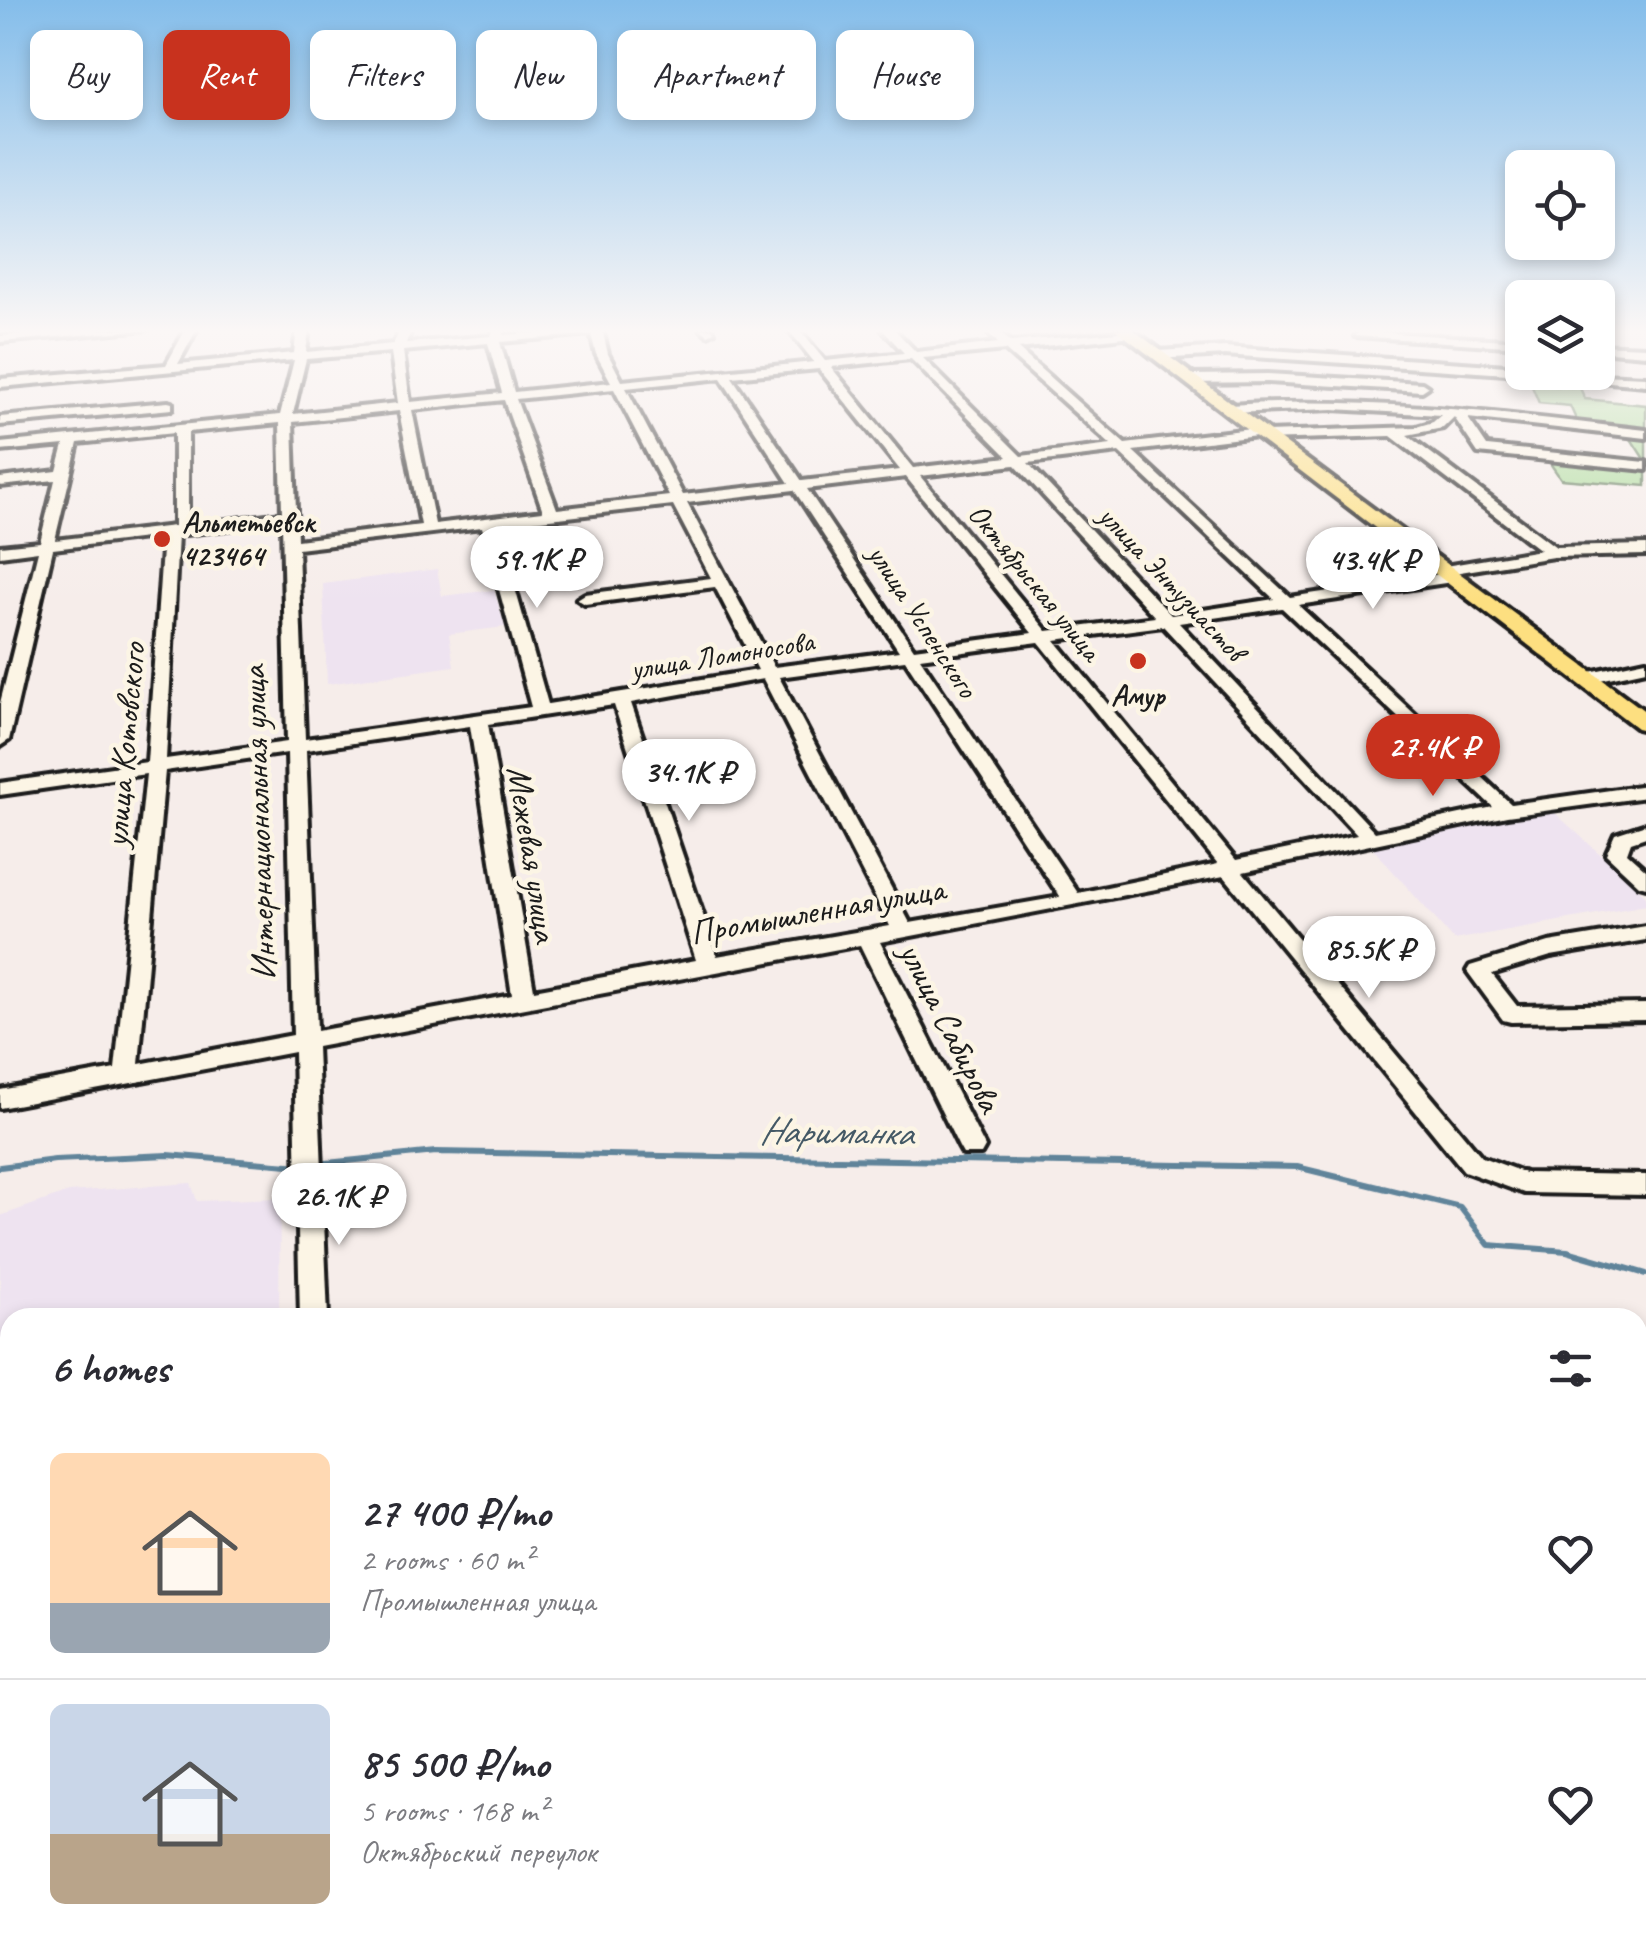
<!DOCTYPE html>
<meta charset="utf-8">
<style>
body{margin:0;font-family:Caveat,sans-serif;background:#f2f2f3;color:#2b2b33;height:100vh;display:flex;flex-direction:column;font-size:38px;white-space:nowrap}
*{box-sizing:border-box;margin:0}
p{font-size:32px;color:#7c7c81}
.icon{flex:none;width:55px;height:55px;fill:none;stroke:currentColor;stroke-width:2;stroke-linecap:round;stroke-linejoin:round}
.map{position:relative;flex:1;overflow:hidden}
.side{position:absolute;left:0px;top:1308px;width:1648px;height:642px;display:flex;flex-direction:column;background:#fff;border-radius:30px 30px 0 0;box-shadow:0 5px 15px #0003}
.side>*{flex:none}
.top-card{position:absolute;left:30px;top:30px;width:1000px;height:90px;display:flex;gap:20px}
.fabs{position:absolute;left:1505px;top:150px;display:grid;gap:20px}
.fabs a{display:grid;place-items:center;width:110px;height:110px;border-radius:15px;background:#fff;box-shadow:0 5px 15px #0003;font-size:50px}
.price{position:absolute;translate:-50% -85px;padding:0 22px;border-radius:35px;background:#fff;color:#222;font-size:32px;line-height:65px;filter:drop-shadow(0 2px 5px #0008)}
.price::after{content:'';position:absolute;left:50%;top:60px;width:30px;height:22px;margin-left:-15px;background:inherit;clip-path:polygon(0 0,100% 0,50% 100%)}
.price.selected{background:#c8321e;color:#fff}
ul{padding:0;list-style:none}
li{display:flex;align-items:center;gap:30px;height:250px;padding:0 50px}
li+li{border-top:2px solid #e1e1e2}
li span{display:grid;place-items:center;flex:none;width:280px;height:200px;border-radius:15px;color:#555}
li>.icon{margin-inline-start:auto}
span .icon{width:120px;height:120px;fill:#fffc;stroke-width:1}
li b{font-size:42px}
h2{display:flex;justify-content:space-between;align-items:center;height:120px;padding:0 50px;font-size:42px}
.chip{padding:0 35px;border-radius:15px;background:#fff;box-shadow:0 5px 15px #0003;font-size:35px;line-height:90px}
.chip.selected{background:#c8321e;color:#fff}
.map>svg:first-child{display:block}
.built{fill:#eee3f0}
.green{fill:#addb9b;stroke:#647c5c;stroke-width:2.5}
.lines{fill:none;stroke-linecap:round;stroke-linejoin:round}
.stream{stroke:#60849a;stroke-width:6}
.minor-casing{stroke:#1c1c1c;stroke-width:8}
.major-casing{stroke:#1c1c1c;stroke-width:8}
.minor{fill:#fcf5e5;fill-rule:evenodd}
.major{fill:#fddf80;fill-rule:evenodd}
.poi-dot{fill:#c8321e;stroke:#fcf5e5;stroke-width:4}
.labels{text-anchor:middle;stroke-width:9;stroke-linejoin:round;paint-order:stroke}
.far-poi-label{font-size:30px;font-weight:bold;fill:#1c1c1c;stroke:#fcf5e5;text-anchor:start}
.far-street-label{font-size:30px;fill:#1c1c1c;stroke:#fcf5e5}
.street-label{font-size:35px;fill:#1c1c1c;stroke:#fcf5e5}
.water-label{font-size:38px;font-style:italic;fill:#445966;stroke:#fcf5e5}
</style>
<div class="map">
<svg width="1646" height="1949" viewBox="0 0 1646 1949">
<rect width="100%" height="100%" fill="#f6edea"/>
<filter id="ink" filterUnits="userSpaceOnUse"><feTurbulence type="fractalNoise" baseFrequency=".01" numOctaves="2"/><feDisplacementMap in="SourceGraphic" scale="20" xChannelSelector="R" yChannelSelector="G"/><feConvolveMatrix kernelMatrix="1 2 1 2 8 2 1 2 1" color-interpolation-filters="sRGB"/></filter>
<g filter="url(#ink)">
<!-- built -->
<path class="built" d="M437,569l5,27 52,-6 11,37 -56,7 5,32 -127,18 -4,-100z
M1554,812l92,84v9l-192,35 -87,-98z
M191,1183l6,18 83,-3 -1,119 -269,1v383l-10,3v-488l69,-24z
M1646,1426v523h-173l-5,-9h170v-512z
M10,1860v80h217v9h-227v-86z
M379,1940h953l5,9h-957z"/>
<!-- green -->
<path class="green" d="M1531,384l49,4 5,11 61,6v57l-20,-31 -47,-5 -9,-20 -31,-3z
M1545,456l101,10v20l-85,-7z"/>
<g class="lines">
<!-- stream -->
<path class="stream" d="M317,1164l119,-12 861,15 163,40 29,38 78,6 79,23
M0,1167l55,-7 113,-5 133,11"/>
<defs>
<path id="minor" d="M89,329h59l-148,13v-6z
M186,329h11l-19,35 116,-11 3,-24h12l-3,23 87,-8 8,-15h11l-6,14 85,-7 3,-7h12l-3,6 99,-6 6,25 14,27 192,-19 -26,-33h11l26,32 79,-8 -22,-24h12l22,23 82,-9 -14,-14h12l15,13 117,-11 4,5 -114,13 107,95 134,-16 7,4 150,-5 17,-5 8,-7 -108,-6 -104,4 -6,-4 6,-4c140,-9 278,9 417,25v8l-178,-20 19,28 159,16v8l-168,-17 -24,-36 -11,11 -36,7 149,112 90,-2v10l-93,2 -99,16 6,4 -8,5 -154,23 213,199 135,-19v12l-139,19 -264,56 239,285 43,16 121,2v20l-122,-2 -60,-22 -240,-295 -344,66 105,205 -4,7h-18l-4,-7 -99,-202 -543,102 11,271h-28l-6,-266 -294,56v-18l115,-21 31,-295 -146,21v-12l147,-21 16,-226 -110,13 -44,191 -9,6v-43l38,-152 -38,5v-10l40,-4 15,-62 -55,6v-8l57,-7 7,-26 -64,6v-8l280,-28 14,-55 -294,27v-8l166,-14zM591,334l5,20 15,28 -97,10 -14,-50zM488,343l14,50 -92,9 -7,-51zM1005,350l106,95 -90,11 -98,-98zM391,352l7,51 -105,11 13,-55zM911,359l97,98 -95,11 -82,-101zM819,369l81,101 -98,11 -70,-104zM721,378l68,105 -106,12 -57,-107zM614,389l55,107 -112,13 -41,-110zM504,400l39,111 -108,13 -23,-114zM399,411l22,114 -124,15 -4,-118zM280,423l2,90 -94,12v-93zM174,433v93l-119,14 23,-97zM1257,436l7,4 127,-4 149,114 -101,17 -3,3 5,4 -151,23 -157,-146zM1119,452l155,147 -103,16 -143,-152zM1015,465l140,152 -108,14 -127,-155zM906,477l126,156 -118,16 -107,-160zM794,490l105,161 -125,16 -87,-164zM673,505l38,73 -126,16 -8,5 8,5 130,-17 43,83 -210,34 -51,-179zM282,522l5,220 -121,17 12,-224zM482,527l49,180 -226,32 -7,-190zM1282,608l211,199 -118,25 -196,-209zM1163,626l194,209 -121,25 -181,-220zM1039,642l179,222 -140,29 -158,-235zM905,660l155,237 -150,26 -131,-246zM763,679l127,247 -173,30 -86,-253zM614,705l82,255 -162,30 -46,-266zM470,726l42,269 -195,36 -11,-281zM287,753l6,282 -154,29 26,-293z
M701,329h11l2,3 -6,3z
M1359,331l163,10v6l-167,-11z
M1598,345l48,2v8l-48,-4z
M1225,347l297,20v5h5l-5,3 -297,-20 -69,4 -6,-4 6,-4z
M1531,372l115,5v8l-109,-9z
M1268,374l154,9 6,4 -6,4 -154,-9 -80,1 -6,-4 6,-4z
M168,402l4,1v6l-172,16v-8z
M1646,660v10l-60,13 -9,-5 3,-4z
M1646,824v13l-15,5 -4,11 19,17v17l-7,-2 -33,-31 9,-20z
M1646,926v14l-95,16 -59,18 25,32 129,-2v16l-135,2 -8,-2 -36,-49 3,-5 79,-24z
M1646,1332v24l-8,2v-24z
M10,1759v36l-10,3v-36z
M254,1940h40v9h-40z
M1394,1940h41l4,9h-41z"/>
<path id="major" d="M1115,329h17l514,383v18l-9,-2z"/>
</defs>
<!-- minor casing -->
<use href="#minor" class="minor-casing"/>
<!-- major casing -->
<use href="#major" class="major-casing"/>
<!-- minor -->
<use href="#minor" class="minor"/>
<!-- major -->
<use href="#major" class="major"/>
</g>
</g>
<!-- sky -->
<linearGradient id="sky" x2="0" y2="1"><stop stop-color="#84bdea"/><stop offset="0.55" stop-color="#fbf7f6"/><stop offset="1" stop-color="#fbf7f6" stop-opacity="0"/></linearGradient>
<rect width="1646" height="602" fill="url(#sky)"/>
<!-- markers -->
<g class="poi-dot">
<circle cx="162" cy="539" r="10"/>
<circle cx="1138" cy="661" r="10"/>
</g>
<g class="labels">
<!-- far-poi labels -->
<g class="far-poi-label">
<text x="182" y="532">Альметьевск<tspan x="182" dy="34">423464</tspan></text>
<text x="1138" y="705" text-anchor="middle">Амур</text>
</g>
<!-- far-street labels -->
<g class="far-street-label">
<text transform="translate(1035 582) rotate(51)" y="10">Октябрьская улица</text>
<text transform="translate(1172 583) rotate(47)" y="10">улица Энтузиастов</text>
<text transform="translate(923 621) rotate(57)" y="10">улица Успенского</text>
<text transform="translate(722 655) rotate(-9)" y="10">улица Ломоносова</text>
</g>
<!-- street labels -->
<g class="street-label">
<text transform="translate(124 745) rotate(-85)" y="12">улица Котовского</text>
<text transform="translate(258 823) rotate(-92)" y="12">Интернациональная улица</text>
<text transform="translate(533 854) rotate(81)" y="12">Межевая улица</text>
<text transform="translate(817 910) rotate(-10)" y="12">Промышленная улица</text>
<text transform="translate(951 1027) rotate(63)" y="12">улица Сабирова</text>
</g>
<!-- water labels -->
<g class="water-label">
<text transform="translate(836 1131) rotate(1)" y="13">Нариманка</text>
</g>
</g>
</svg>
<div class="fabs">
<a><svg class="icon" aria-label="locate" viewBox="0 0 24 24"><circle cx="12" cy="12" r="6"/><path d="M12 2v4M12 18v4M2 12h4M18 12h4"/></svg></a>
<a><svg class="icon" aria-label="layers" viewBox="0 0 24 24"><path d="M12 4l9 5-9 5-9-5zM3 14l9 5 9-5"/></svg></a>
</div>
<b class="price" style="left:537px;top:611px">59.1K ₽</b>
<b class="price" style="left:1373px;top:612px">43.4K ₽</b>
<b class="price selected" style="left:1433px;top:799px">27.4K ₽</b>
<b class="price" style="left:689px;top:824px">34.1K ₽</b>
<b class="price" style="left:1369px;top:1001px">85.5K ₽</b>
<b class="price" style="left:339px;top:1248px">26.1K ₽</b>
<div class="top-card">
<a class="chip">Buy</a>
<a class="chip selected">Rent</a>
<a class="chip">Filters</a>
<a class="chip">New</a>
<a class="chip">Apartment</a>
<a class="chip">House</a>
</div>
<section class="side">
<h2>6 homes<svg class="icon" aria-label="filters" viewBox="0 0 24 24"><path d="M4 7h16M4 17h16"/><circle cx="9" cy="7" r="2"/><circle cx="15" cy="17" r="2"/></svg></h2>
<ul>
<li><span style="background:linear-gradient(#ffd9b3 75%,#9aa5b1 0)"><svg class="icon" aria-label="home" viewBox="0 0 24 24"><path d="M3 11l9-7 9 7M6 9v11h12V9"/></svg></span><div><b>27 400 ₽/mo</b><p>2 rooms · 60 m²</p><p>Промышленная улица</p></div><svg class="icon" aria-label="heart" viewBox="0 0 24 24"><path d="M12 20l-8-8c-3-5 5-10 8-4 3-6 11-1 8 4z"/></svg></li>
<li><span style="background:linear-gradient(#c9d6e8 65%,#b9a48a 0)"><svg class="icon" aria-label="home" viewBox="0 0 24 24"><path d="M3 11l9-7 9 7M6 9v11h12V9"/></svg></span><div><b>85 500 ₽/mo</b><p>5 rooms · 168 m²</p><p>Октябрьский переулок</p></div><svg class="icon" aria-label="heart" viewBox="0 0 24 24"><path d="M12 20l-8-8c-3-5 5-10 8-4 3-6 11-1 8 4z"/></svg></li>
</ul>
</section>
</div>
